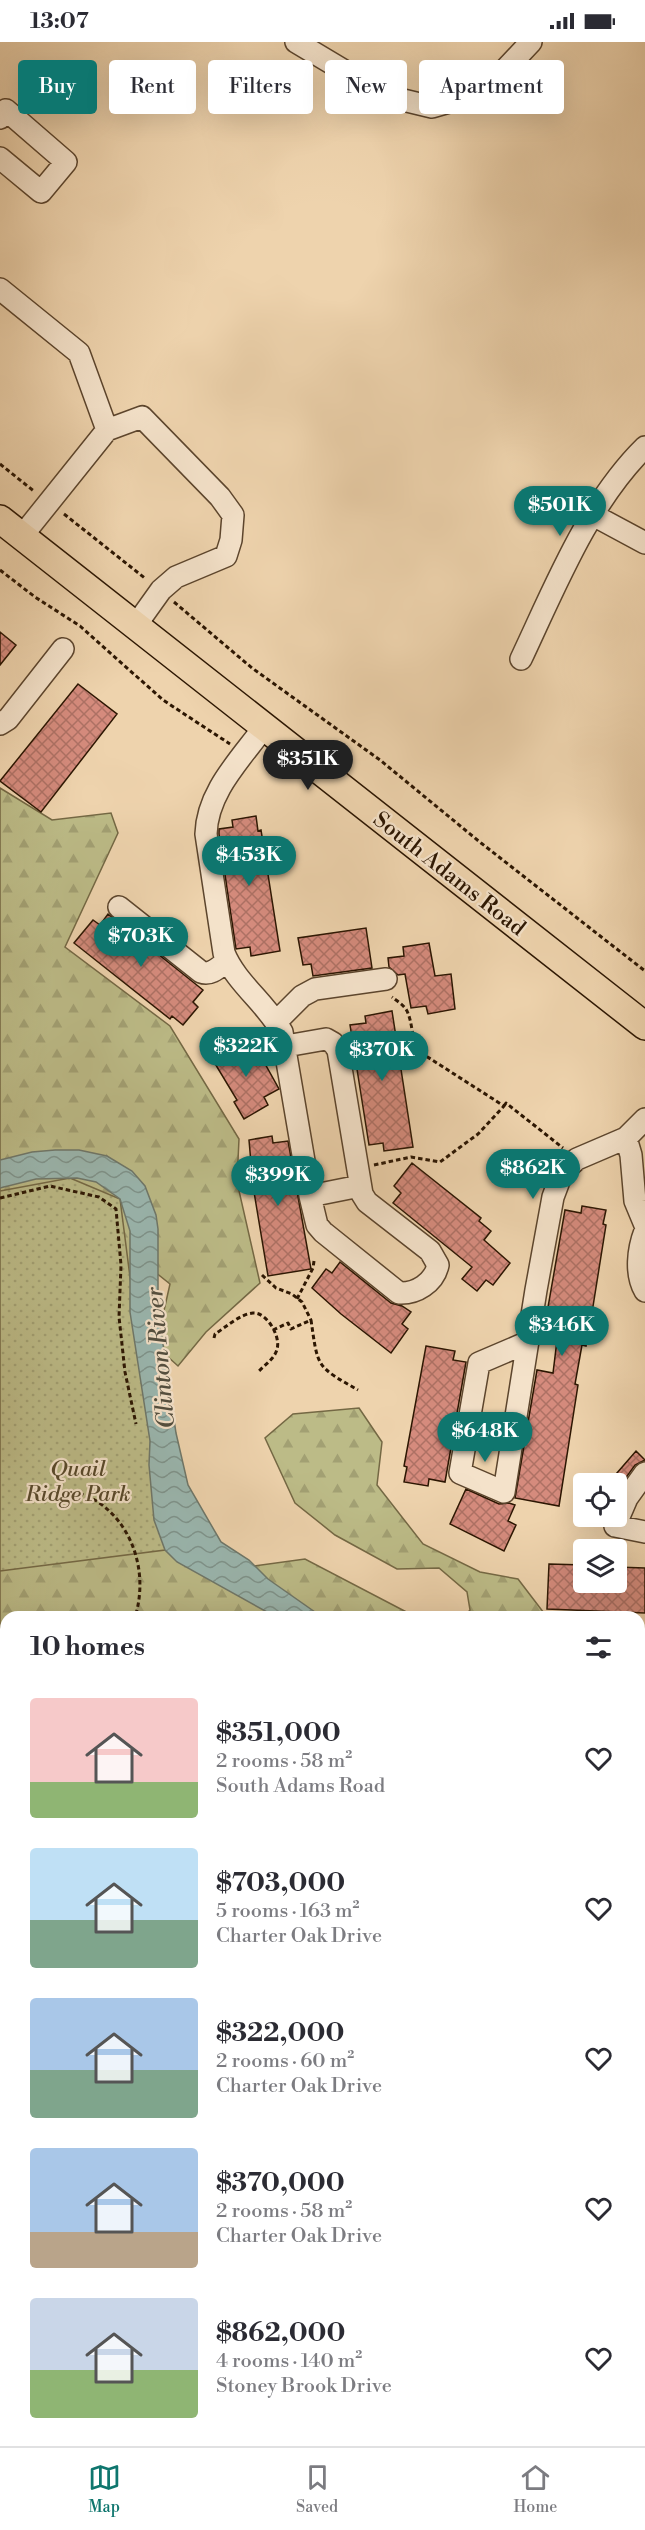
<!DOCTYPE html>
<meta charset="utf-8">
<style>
body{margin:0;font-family:"Libre Bodoni",serif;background:#f7f7f7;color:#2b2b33;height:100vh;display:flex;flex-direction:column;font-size:22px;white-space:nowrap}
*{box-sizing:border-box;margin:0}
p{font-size:20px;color:#7c7c81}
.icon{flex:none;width:33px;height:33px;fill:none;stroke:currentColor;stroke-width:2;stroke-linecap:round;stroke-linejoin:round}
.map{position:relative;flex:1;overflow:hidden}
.details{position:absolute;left:0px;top:1569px;width:645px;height:836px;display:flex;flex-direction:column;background:#fff;border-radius:18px 18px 0 0;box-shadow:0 6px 24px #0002}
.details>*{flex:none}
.hud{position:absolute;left:18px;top:18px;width:609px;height:54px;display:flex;gap:12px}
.tools{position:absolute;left:573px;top:1431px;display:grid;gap:12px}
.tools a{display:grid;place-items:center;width:54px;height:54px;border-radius:6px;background:#fff;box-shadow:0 6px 24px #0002;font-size:30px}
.price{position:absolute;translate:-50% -51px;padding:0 14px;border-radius:21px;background:#0f766e;color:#fff;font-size:20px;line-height:39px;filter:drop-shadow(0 2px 3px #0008)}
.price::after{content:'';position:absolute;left:50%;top:36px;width:18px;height:14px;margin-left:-9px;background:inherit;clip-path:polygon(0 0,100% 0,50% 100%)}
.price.current{background:#222;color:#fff}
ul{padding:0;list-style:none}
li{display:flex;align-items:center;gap:18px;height:150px;padding:0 30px}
li span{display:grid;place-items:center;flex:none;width:168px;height:120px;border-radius:6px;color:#555}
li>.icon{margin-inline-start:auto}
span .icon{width:72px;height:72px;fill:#fffc;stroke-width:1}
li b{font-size:26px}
h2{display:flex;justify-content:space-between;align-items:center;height:72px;padding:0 30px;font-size:26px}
.pill{padding:0 21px;border-radius:6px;background:#fff;box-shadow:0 6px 24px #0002;font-size:21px;line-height:54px}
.pill.current{background:#0f766e;color:#fff}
.status{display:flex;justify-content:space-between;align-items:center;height:42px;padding:0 30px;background:#fff;direction:ltr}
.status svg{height:16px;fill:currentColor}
.menu{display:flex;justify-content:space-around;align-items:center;height:84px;border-top:2px solid #e1e1e2;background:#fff;font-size:16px;color:#7c7c81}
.menu a{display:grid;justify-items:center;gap:3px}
.menu .current{color:#0f766e}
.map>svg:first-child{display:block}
.forest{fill:url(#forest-firs);stroke:#746844;stroke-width:1.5}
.park{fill:url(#park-dots);stroke:#746844;stroke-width:1.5}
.water{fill:url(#water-waves);stroke:#6e776a;stroke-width:1.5}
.building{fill:url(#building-cross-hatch);stroke:#2c1602;stroke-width:1.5}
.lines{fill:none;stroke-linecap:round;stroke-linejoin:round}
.minor-casing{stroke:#5c452d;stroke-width:24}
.major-casing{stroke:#2c1602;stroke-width:30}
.path{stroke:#2c1602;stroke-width:3;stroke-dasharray:4.5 3;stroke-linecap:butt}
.minor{stroke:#f4e2ca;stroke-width:21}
.major{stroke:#eed3ad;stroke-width:27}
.labels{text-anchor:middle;stroke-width:4.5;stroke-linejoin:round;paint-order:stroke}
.street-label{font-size:22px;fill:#2c1602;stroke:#f4e2ca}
.park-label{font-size:22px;font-style:italic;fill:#57482a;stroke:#f4e2ca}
.water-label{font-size:24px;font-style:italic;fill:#524e3f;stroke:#f4e2ca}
</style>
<div class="status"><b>13:07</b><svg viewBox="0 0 49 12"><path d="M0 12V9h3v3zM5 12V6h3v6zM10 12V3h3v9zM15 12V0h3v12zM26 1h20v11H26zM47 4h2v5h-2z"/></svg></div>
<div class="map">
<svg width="645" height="2404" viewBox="0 0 645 2404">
<defs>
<pattern id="forest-firs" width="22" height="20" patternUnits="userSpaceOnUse" patternTransform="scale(1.5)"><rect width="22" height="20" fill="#bcbb87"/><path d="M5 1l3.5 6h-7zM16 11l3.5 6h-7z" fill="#a2a073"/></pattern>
<pattern id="park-dots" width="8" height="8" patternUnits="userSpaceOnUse" patternTransform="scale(1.5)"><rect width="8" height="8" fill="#bcbb87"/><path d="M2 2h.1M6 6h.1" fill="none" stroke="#a2a073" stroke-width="1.8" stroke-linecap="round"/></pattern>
<pattern id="water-waves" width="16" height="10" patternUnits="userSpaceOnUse" patternTransform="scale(1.5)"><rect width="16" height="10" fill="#9ab7b0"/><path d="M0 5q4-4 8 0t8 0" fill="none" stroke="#7e948d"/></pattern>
<pattern id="building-cross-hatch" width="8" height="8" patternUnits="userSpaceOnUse" patternTransform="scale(1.5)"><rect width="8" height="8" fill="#d58b7d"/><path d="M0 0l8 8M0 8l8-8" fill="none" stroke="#ad7164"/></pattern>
</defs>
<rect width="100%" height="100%" fill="#eed3ad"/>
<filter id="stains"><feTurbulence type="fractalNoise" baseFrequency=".00333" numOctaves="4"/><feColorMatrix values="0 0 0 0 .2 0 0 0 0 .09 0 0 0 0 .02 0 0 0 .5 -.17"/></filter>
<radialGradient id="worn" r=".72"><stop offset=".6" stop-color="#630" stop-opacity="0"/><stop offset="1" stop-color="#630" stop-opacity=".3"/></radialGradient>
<!-- forest -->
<path class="forest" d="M0,746l52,32 59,-7 7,20 -53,114 105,79 69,113 -2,43 23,101 -54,49 -28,34 -22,-20 14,-62 -20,-16 -150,147z
M359,1366l23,34 -5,43 46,59 57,28 38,7 29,38h-83l6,-7 -3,-18 -28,-24 -42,1 -62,-34 -40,-32 -30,-65 28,-24z
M107,1460l103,70 95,-13 111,58h-337l-2,-3 -4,3h-67v58l-6,5v-166z
M639,1596l6,1v206l-6,-2z"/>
<!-- park -->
<path class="park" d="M70,1136l50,21 45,351 -165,21v-380z"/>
<!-- water -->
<path class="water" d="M55,1108h24l28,6 25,15 13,15 11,29 2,14v81l18,123 12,52 33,57 28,18 19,19 54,38h-46l-99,-55 -12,-12 -11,-30 -5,-55 1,-24 -20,-129v-81l-10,-32 -24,-17 -19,-4 -41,1 -36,9v-28l32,-8z
M639,1712h6v29l-6,-2z"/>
<!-- building -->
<path class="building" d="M0,590l16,13 -16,20z
M78,642l39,30 -76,98 -41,-31z
M256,774l2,15 3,-1 19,121 -29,5 -1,-9 -14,2 -17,-115v-5l14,-2 -1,-7z
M108,872l95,76 -10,12 5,5 -15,18 -11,-9 -2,3 -96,-76 19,-23 7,5z
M366,886l6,40 -59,8 -2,-12 -8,1 -5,-27z
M429,901l6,33 16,-2 4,35 -27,5 -2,-8 -15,2 -6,-34 -7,1 -9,-8 -1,-9 16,-2 -1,-9z
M392,969l21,136 -29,4 -1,-8 -14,2 -19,-120 16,-2 -1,-7z
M235,1002l5,8 14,-8 25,45 -15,8 4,8 -24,14 -10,-17 3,-2 -26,-43z
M272,1094l1,7 15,-2 23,128 -43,7 -15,-90 -4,-46z
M412,1121l69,55 -2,3 12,10 -7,9 26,23 -17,22 -7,-5 -9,11 -15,-12 10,-12 -79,-64 8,-10 -7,-7z
M582,1164l24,4 -3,14 3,1 -16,100 -4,21 -4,-1 -7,39 3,1 -19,121 -44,-8 22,-128 16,3 5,-41 -14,-2 21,-120 16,3z
M340,1220l51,41 11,3 9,6 -9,12 6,5 -17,24 -50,-39 -29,-26 14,-19 6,4z
M426,1304l29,5 -2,9 13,2 -21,120 -16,-3 -1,7 -24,-4 3,-15 -3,-1z
M636,1409l9,9 -10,5 -10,14 -8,-6z
M466,1447l33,15 10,-1 6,2 -7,16 8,4 -12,26 -54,-27z
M549,1522l35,1v17h32v-15l29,1v45l-98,-4z"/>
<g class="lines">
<defs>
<path id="minor" d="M296,0l72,43 35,15 29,7 52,-15 47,-50
M0,76l6,-8 60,52 -25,30 -41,-34
M0,247l79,64 28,77 -85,106
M107,388l35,-13 78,80 13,18 -2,25 -5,16 -50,21 -15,13 -25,35
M593,473l52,28
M521,617c34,-72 67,-156 124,-212
M0,682l8,-5 55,-70
M264,685c-24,33 -57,65 -58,107l18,119c12,30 42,50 58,79l28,164 7,29 6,7 76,61c17,1 35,-10 39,-28l-8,-14 -63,-49 -5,-8 -24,-144 -5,-7 -7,-4 -40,7
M119,865l82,65c10,4 18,-5 26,-11
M276,980l26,-26 13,-7 71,-10
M626,1096l5,17 4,46 10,24
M310,1154l50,-10
M645,1189c-7,18 -10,43 0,60
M528,1300l-49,21 -19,110 44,19 32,-202 17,-93 6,-16 8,-13 10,-9 49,-21 19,-19
M645,1431l-18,25 -12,28 30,6
M639,1927l6,2
M0,2076l6,-11
M639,2164l6,2
M0,2230l6,10
M592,2398l13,6"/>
<path id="major" d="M0,477l645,507"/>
</defs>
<!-- minor casing -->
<use href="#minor" class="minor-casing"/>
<!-- major casing -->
<use href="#major" class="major-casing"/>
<!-- path -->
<path class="path" d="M0,422l35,28
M64,472l82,65
M0,528l35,27 45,29 83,74 67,44
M174,560l78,66 128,92 101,83 164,128
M504,1064l2,-3 57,45
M374,1123l37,-8 29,5 38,-28 26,-28 -78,-50c-18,-18 -11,-27 -19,-45 -3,-6 -10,-10 -15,-14
M0,1156l50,-12 49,11 17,12 5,56 -2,52 6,55 11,52
M262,1233l14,13 16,6 10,8 9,18
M297,1257l16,-31 1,-7
M273,1288l15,-7 3,6 20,-9c7,48 5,46 47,70
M214,1296l1,-4c11,-7 25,-20 38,-21 14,-1 28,24 24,36 -2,9 -11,15 -18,22
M72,1449c9,3 19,6 26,11 37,25 50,74 37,115"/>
<!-- minor -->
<use href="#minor" class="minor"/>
<!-- major -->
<use href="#major" class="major"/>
</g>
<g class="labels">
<!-- street labels -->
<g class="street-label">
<text transform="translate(450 831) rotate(38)" y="8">South Adams Road</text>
</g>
<!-- park labels -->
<g class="park-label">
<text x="78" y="1434">Quail<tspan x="78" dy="25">Ridge Park</tspan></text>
</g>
<!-- water labels -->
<g class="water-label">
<text transform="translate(160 1316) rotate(-95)" y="8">Clinton River</text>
</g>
</g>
<rect width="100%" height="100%" filter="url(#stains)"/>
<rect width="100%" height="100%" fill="url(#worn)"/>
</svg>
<div class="tools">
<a><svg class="icon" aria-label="locate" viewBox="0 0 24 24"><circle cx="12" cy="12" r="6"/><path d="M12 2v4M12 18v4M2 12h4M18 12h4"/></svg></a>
<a><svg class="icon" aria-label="layers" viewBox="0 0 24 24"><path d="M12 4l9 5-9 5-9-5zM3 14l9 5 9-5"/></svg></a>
</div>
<b class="price" style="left:560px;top:495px">$501K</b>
<b class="price current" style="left:308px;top:749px">$351K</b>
<b class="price" style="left:249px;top:845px">$453K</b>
<b class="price" style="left:141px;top:926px">$703K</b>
<b class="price" style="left:246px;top:1036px">$322K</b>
<b class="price" style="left:382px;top:1040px">$370K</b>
<b class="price" style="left:533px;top:1158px">$862K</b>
<b class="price" style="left:278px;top:1165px">$399K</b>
<b class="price" style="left:562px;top:1315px">$346K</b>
<b class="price" style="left:485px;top:1421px">$648K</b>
<div class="hud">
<a class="pill current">Buy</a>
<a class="pill">Rent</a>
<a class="pill">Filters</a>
<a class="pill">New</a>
<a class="pill">Apartment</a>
</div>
<section class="details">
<h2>10 homes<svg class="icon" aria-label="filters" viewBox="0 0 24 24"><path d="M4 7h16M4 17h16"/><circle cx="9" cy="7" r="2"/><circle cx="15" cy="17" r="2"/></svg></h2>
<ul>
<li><span style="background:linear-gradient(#f6c9c9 70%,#8fb573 0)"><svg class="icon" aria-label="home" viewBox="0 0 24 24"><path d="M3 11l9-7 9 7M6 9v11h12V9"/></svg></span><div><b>$351,000</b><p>2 rooms · 58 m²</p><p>South Adams Road</p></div><svg class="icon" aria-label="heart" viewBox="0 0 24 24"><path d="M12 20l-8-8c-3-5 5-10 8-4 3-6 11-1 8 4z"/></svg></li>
<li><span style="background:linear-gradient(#bfe0f5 60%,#7fa58c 0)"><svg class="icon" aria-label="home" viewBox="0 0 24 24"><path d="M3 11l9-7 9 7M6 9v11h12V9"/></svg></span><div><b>$703,000</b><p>5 rooms · 163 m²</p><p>Charter Oak Drive</p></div><svg class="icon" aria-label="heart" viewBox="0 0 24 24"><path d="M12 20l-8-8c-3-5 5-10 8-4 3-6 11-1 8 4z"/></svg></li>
<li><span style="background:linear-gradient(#a9c7e8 60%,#7fa58c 0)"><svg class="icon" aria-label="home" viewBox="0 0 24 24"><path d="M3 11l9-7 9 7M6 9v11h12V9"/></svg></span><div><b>$322,000</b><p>2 rooms · 60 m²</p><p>Charter Oak Drive</p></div><svg class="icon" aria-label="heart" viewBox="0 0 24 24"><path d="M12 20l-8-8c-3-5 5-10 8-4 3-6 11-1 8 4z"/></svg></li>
<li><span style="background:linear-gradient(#a9c7e8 70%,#b9a48a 0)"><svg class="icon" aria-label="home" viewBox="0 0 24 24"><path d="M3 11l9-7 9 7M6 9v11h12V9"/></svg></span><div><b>$370,000</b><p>2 rooms · 58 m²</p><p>Charter Oak Drive</p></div><svg class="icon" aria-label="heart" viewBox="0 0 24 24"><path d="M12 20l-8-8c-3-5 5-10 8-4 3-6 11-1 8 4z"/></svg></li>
<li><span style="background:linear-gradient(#c9d6e8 60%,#8fb573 0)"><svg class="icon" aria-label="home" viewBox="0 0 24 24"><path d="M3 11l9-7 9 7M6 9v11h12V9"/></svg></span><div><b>$862,000</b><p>4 rooms · 140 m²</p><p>Stoney Brook Drive</p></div><svg class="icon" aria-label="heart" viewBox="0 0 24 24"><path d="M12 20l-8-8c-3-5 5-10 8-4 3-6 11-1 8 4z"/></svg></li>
</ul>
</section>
</div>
<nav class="menu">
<a class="current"><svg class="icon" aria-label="map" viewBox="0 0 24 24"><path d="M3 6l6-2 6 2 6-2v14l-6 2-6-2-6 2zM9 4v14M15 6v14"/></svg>Map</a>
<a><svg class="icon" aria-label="saved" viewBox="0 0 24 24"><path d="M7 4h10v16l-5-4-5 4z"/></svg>Saved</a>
<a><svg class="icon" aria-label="home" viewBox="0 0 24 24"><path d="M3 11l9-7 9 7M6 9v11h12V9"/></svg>Home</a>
</nav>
